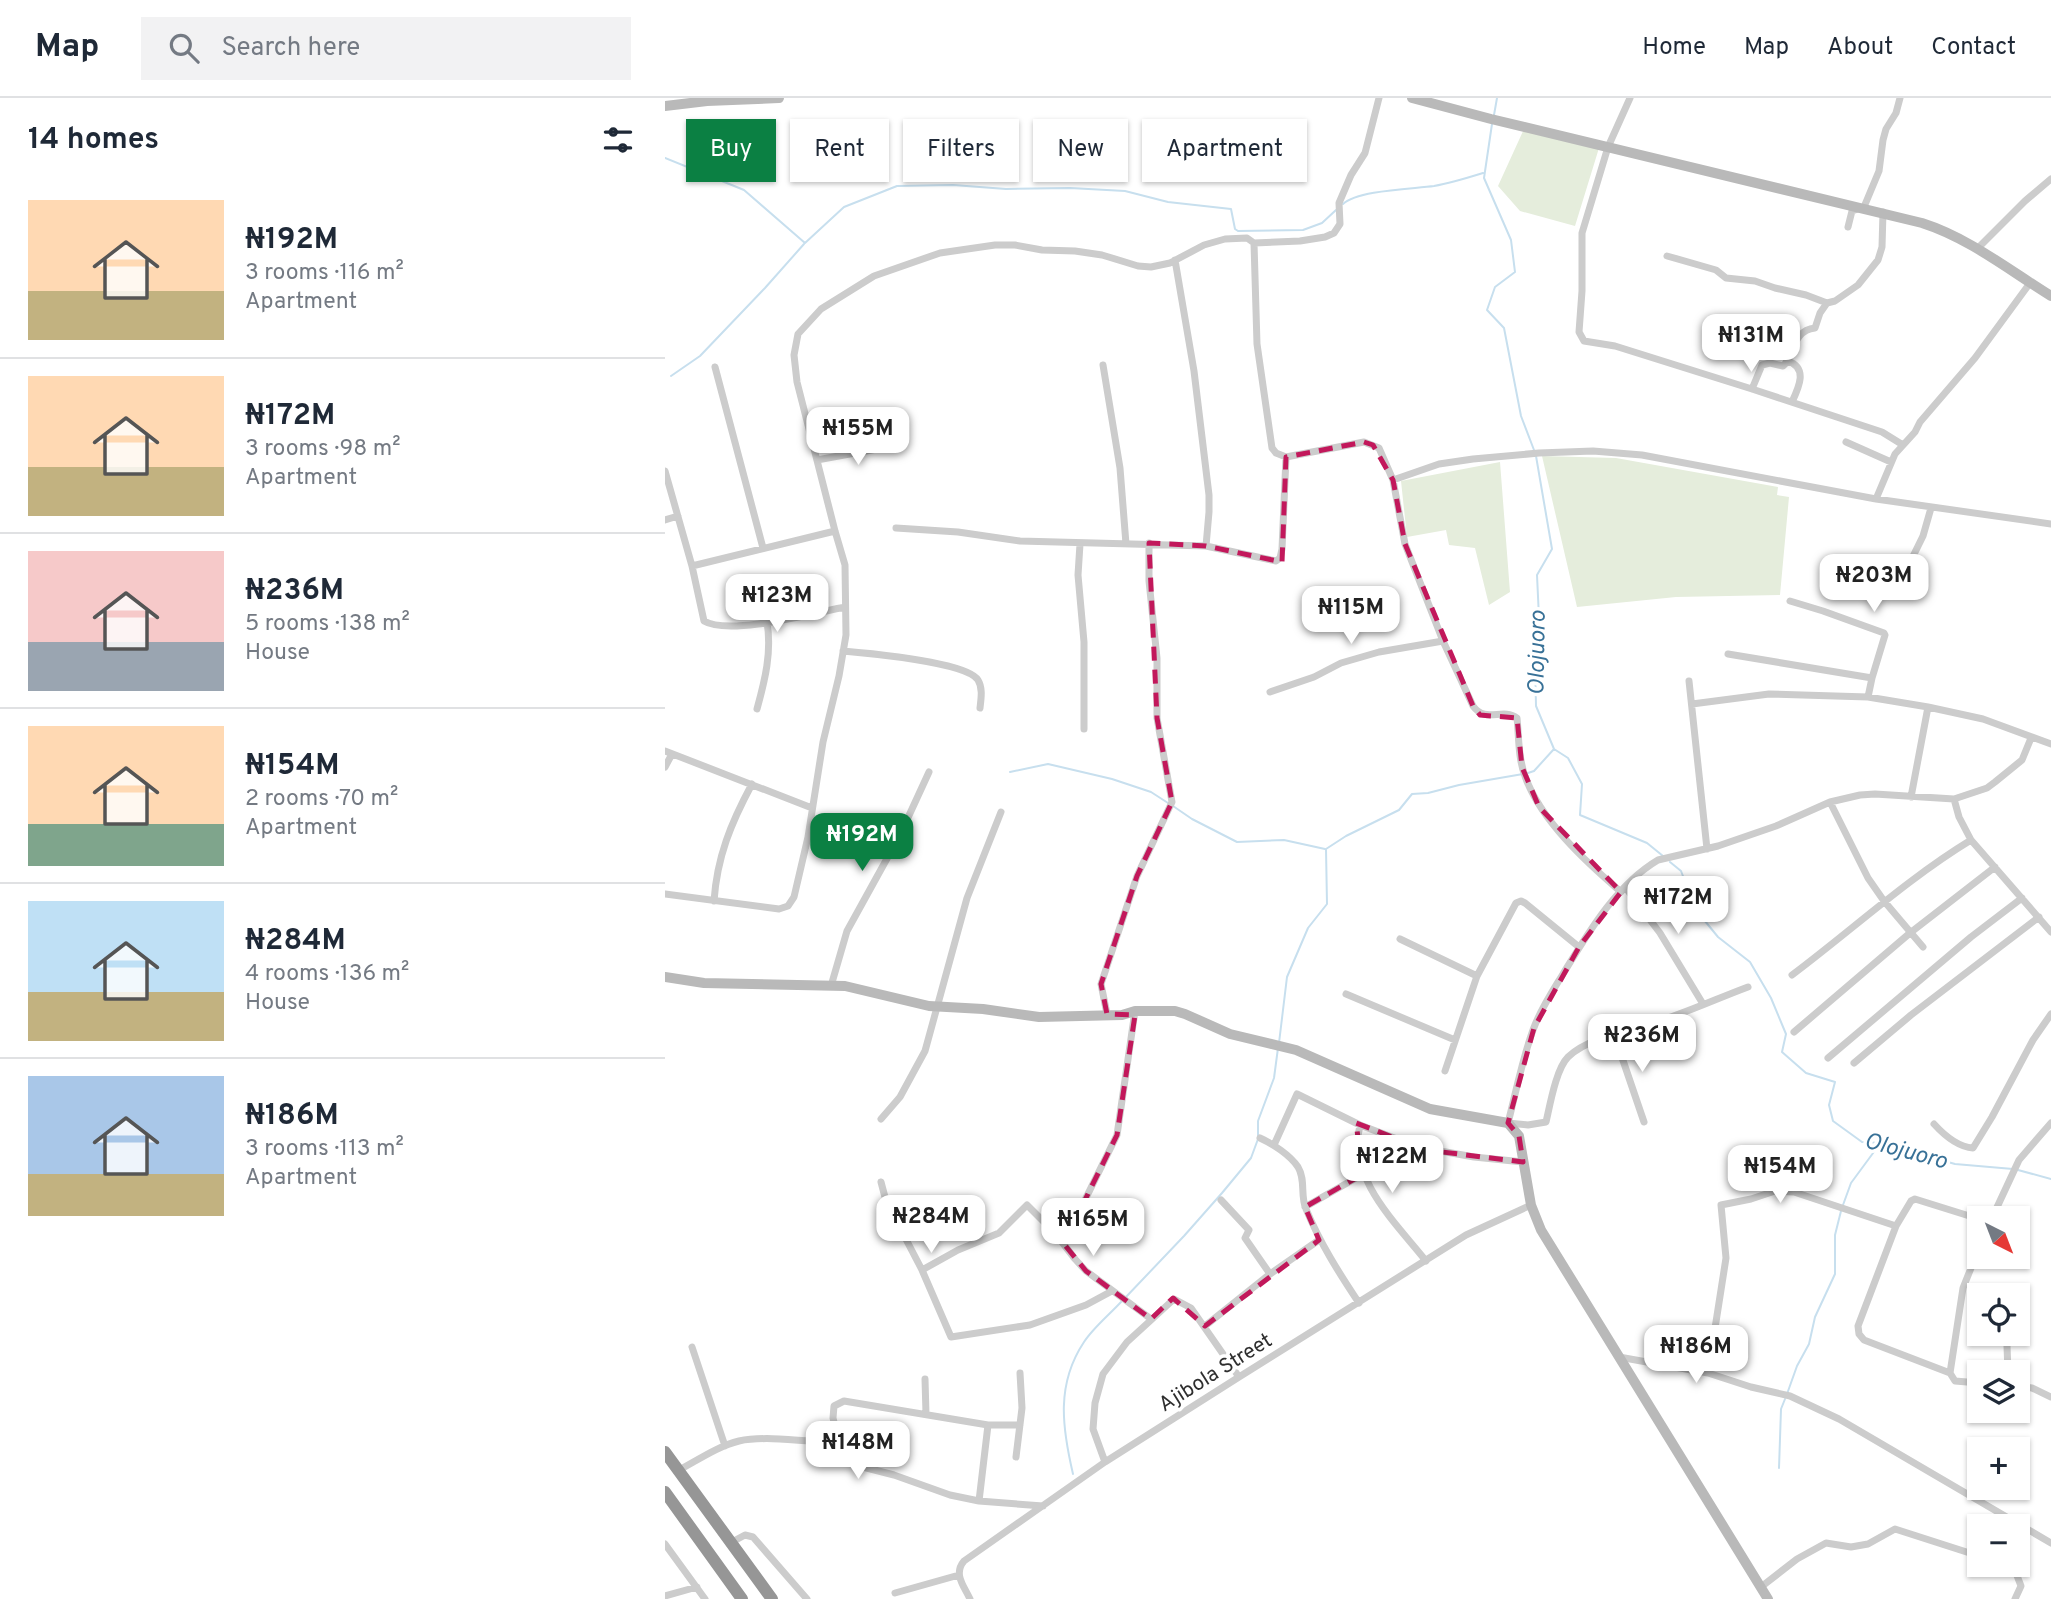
<!DOCTYPE html>
<meta charset="utf-8">
<style>
body{margin:0;font-family:Overpass,sans-serif;background:#f2f2f3;color:#1f2937;height:100vh;display:flex;flex-direction:column;font-size:26px;white-space:nowrap}
*{box-sizing:border-box;margin:0}
p{font-size:23px;color:#747a83}
.icon{flex:none;width:38px;height:38px;fill:none;stroke:currentColor;stroke-width:2;stroke-linecap:round;stroke-linejoin:round}
.map{position:relative;flex:1;overflow:hidden}
.drawer{display:flex;flex-direction:column;background:#fff;width:665px}
.drawer>*{flex:none}
.top-card{position:absolute;left:21px;top:21px;width:665px;height:63px;display:flex;gap:14px}
.needle{width:46px;rotate:138deg}
.fabs{position:absolute;left:1302px;top:1108px;display:grid;gap:14px}
.fabs a{display:grid;place-items:center;width:63px;height:63px;border-radius:0px;background:#fff;box-shadow:0 2px 5px #0004;font-size:35px}
.price{position:absolute;translate:-50% -60px;padding:0 16px;border-radius:14px;background:#fff;color:#222;font-size:23px;line-height:46px;filter:drop-shadow(0 2px 4px #0008)}
.price::after{content:'';position:absolute;left:50%;top:42px;width:21px;height:16px;margin-left:-10px;background:inherit;clip-path:polygon(0 0,100% 0,50% 100%)}
.price.on{background:#0b8043;color:#fff}
ul{padding:0;list-style:none}
li{display:flex;align-items:center;gap:21px;height:175px;padding:0 28px}
li+li{border-top:2px solid #e0e1e3}
li span{display:grid;place-items:center;flex:none;width:196px;height:140px;border-radius:0px;color:#555}
li>.icon{margin-inline-start:auto}
span .icon{width:84px;height:84px;fill:#fffc;stroke-width:1}
li b{font-size:30px}
h2{display:flex;justify-content:space-between;align-items:center;height:84px;padding:0 28px;font-size:30px}
.pill{padding:0 24px;border-radius:0px;background:#fff;box-shadow:0 2px 5px #0004;font-size:24px;line-height:63px}
.pill.on{background:#0b8043;color:#fff}
header{display:flex;align-items:center;gap:42px;box-sizing:border-box;height:98px;padding:0 35px;background:#fff;border-bottom:2px solid #e0e1e3}
header strong{font-size:33px}
nav{display:flex;gap:38px;margin-inline-start:auto;font-size:24px}
.search{width:490px;height:63px;background:#f2f2f3;display:flex;align-items:center;gap:18px;box-sizing:border-box;padding:0 24px;border-radius:0px;color:#747a83;font-size:26px}
main{display:flex;flex:1;min-height:0}
.map>svg:first-child{display:block}
.green{fill:#e5eddc}
.lines{fill:none;stroke-linecap:round;stroke-linejoin:round}
.stream{stroke:#c7dfee;stroke-width:2}
.street{stroke:#ccc;stroke-width:7}
.secondary{stroke:#b9b9b9;stroke-width:10}
.highway{stroke:#969696;stroke-width:12}
.marked{fill:none;stroke:#c2185b;stroke-width:5;stroke-dasharray:14 9;stroke-linejoin:round}
.labels{text-anchor:middle;stroke-width:7;stroke-linejoin:round;paint-order:stroke}
.street-label{font-size:21px;fill:#2f2f2f;stroke:#fff}
.water-label{font-size:23px;font-style:italic;fill:#387197;stroke:#fff}
</style>
<header>
<strong>Map</strong>
<div class="search"><svg class="icon" aria-label="search" viewBox="0 0 24 24"><circle cx="10" cy="10" r="6"/><path d="M15 15l6 6"/></svg>Search here</div>
<nav><a>Home</a><a>Map</a><a>About</a><a>Contact</a></nav>
</header>
<main>
<section class="drawer">
<h2>14 homes<svg class="icon" aria-label="filters" viewBox="0 0 24 24"><path d="M4 7h16M4 17h16"/><circle cx="9" cy="7" r="2"/><circle cx="15" cy="17" r="2"/></svg></h2>
<ul>
<li><span style="background:linear-gradient(#ffd9b3 65%,#c2b280 0)"><svg class="icon" aria-label="home" viewBox="0 0 24 24"><path d="M3 11l9-7 9 7M6 9v11h12V9"/></svg></span><div><b>₦192M</b><p>3 rooms · 116 m²</p><p>Apartment</p></div></li>
<li><span style="background:linear-gradient(#ffd9b3 65%,#c2b280 0)"><svg class="icon" aria-label="home" viewBox="0 0 24 24"><path d="M3 11l9-7 9 7M6 9v11h12V9"/></svg></span><div><b>₦172M</b><p>3 rooms · 98 m²</p><p>Apartment</p></div></li>
<li><span style="background:linear-gradient(#f6c9c9 65%,#9aa5b1 0)"><svg class="icon" aria-label="home" viewBox="0 0 24 24"><path d="M3 11l9-7 9 7M6 9v11h12V9"/></svg></span><div><b>₦236M</b><p>5 rooms · 138 m²</p><p>House</p></div></li>
<li><span style="background:linear-gradient(#ffd9b3 70%,#7fa58c 0)"><svg class="icon" aria-label="home" viewBox="0 0 24 24"><path d="M3 11l9-7 9 7M6 9v11h12V9"/></svg></span><div><b>₦154M</b><p>2 rooms · 70 m²</p><p>Apartment</p></div></li>
<li><span style="background:linear-gradient(#bfe0f5 65%,#c2b280 0)"><svg class="icon" aria-label="home" viewBox="0 0 24 24"><path d="M3 11l9-7 9 7M6 9v11h12V9"/></svg></span><div><b>₦284M</b><p>4 rooms · 136 m²</p><p>House</p></div></li>
<li><span style="background:linear-gradient(#a9c7e8 70%,#c2b280 0)"><svg class="icon" aria-label="home" viewBox="0 0 24 24"><path d="M3 11l9-7 9 7M6 9v11h12V9"/></svg></span><div><b>₦186M</b><p>3 rooms · 113 m²</p><p>Apartment</p></div></li>
</ul>
</section>
<div class="map">
<svg width="1386" height="1501" viewBox="0 0 1386 1501">
<rect width="100%" height="100%" fill="#fff"/>
<!-- green -->
<path class="green" d="M859,31l75,19 -24,78 -55,-15 -22,-25z
M877,358l74,2 162,29 -1,8 12,2 -9,98 -104,2 -99,10z
M835,364l10,130 -21,13 -14,-57 -26,-3 -3,-15 -39,7 -6,-56z"/>
<g class="lines">
<!-- stream -->
<path class="stream" d="M829,17l3,-17
M827,26l-8,54 27,62 4,32 -20,15 -8,23 17,18 17,88 13,34
M0,60l79,32 61,53 39,-36 53,-21 56,-1 53,4 64,-1 55,3 43,11 63,7 4,20 3,2 65,-1 19,-7 14,-13
M678,106c15,-14 69,-15 91,-18 17,-3 33,-8 49,-13
M6,278l29,-20 65,-68 39,-44
M871,358l16,93 -15,26 2,43 -4,42 1,46 18,43 14,9 14,26 -2,31 67,28 16,13
M345,674l38,-8 64,15 39,13 17,11
M863,675l6,-2 20,-22
M508,708l19,13 45,23 47,-2 41,9
M1005,764l11,9 15,39 22,27 32,25 21,36 15,36 -4,18 24,21 29,9 -6,23 4,16 29,21 18,1 75,21 58,5
M614,945l8,-66 21,-49 19,-24 -1,-55 20,-13 53,-26 13,-16 16,-1 31,-8 64,-11
M1353,1072l33,9
M1178,1107l8,-22 28,-38
M460,1200l59,-62 38,-43 29,-35 7,-19v-18l16,-43 4,-30
M1122,1296l10,-28 12,-22 6,-27 20,-43v-39l6,-24
M1114,1370l2,-59 4,-10
M408,1376c-11,-47 -17,-90 11,-132 9,-14 25,-27 37,-40"/>
<!-- street -->
<path class="street" d="M965,0l-22,49 -26,86v58l-3,41 5,9 31,5 137,43 130,43 21,13
M1183,129l4,-16 12,-4 15,-36 4,-31 3,-11 10,-16 4,-15
M589,145l3,101 15,104 4,5 10,4 78,-15 15,6 14,32 12,64 38,97 30,65c13,18 29,1 44,12 2,19 1,40 8,58 15,44 61,86 96,116
M1312,151l48,-48 26,-22
M1002,158l49,14 10,8 29,3 20,7 31,7 21,8
M510,162l19,111 15,124v17l-3,34
M1123,263c20,7 11,26 4,41
M438,267l17,103 6,76
M50,269l48,181
M1087,291l10,-24 8,-2 13,3 2,-2c9,-14 10,-34 30,-36l5,-15 7,-10 8,-2 23,-16 20,-25 4,-13 1,-35
M1181,344l45,20
M152,362l76,-14
M0,373l27,95 12,55c25,15 110,-8 141,-14
M728,382l46,-16 34,-5 66,-6 54,-2 49,4 234,44 175,25
M1211,401l19,-45 20,-22 5,-10 55,-64 55,-75
M0,422l13,-4
M231,430l62,4 62,9 186,5 70,15 4,-3 2,-9 4,-92
M415,446l-2,31 6,67v87
M27,468l143,-35
M1230,495l28,-57 8,-28
M1125,503l33,10 61,22 1,2 -13,43
M178,553c23,2 124,11 135,29 5,8 3,19 2,28
M1063,556l144,24 -4,19
M1024,583l18,168
M605,594l44,-15 27,-14 38,-11 64,-11
M1027,606l77,-10 99,3 60,10 55,12 68,25
M92,611c8,-29 15,-57 10,-87
M0,653l147,57
M0,669l7,-13
M1246,699l17,-90
M1289,701l5,18 12,23 80,92
M1165,704l38,76 16,23 39,46
M960,789l35,46 43,71
M0,796l114,15 9,-3 6,-9 14,-60 15,-95 16,-66 7,-41 -1,-70 -10,-34 -38,-149 -3,-27 4,-21 23,-25 53,-33 66,-23 55,-8h20l27,5 33,1 27,4 36,11 13,1 19,-4 34,-18 21,-6 22,-1 7,5 46,-2 25,-4 9,-4 6,-9 -1,-21 12,-28 14,-22 14,-55
M49,803c3,-44 17,-78 38,-117
M735,841l77,37
M1127,877c60,-45 115,-96 179,-135
M166,888l16,-55 53,-96 29,-63
M1083,889c-27,10 -53,22 -80,31 -28,10 -79,18 -100,39 -12,12 -18,48 -22,65l-18,3 -20,-2c8,-31 14,-63 25,-93 7,-20 19,-38 30,-56 25,-41 53,-89 95,-114l60,-14 58,-20 54,-24 30,-7 15,-1 79,5 33,-11 8,-6 27,-22 9,-22
M681,896l109,46
M442,916l-6,-30 36,-108 35,-74 -15,-84v-60l-8,-77v-38
M1129,934l116,-99 85,-66
M949,936l30,88
M1163,960l143,-121 51,-39
M1189,965l57,-48 128,-98
M780,973l32,-95 39,-73 5,-2 4,2 54,44
M216,1021l19,-22 25,-46 42,-153 34,-86
M1269,1026c10,11 24,23 39,24l19,-31 41,-77 18,-26
M695,1027c-13,53 36,98 66,136
M595,1040c13,6 30,17 38,29 8,13 2,29 8,42 14,34 33,64 53,94
M609,1047l23,-51 63,31 58,22 56,10 49,5
M216,1084l5,19 36,69 29,67 79,-12 56,-20 26,-14
M556,1102l28,30 -4,8 25,36
M640,1109l58,-33
M1327,1120l27,-58 32,-37
M1314,1121l-64,-20 -4,2 -15,25 -38,100 1,8 5,6 86,33 5,8 24,2
M390,1135l13,-10 13,-15 36,-73 18,-124
M257,1172l36,-20 41,-17 28,-28 28,28 20,26 11,12 65,48
M540,1228l65,-52 49,-34
M27,1249l33,99
M954,1259l89,16 43,14 39,9 49,23 212,124
M1343,1274l-1,-26 4,-12
M1043,1275l18,-115 -5,-53 30,-6 24,-8 19,1 102,34
M1285,1275l13,-85 16,-40
M260,1281l1,35
M1353,1288l14,2 19,9
M174,1345l-6,-25 1,-12 10,-5 144,24h32
M351,1359l6,-49 -2,-35
M440,1364l-12,-33 2,-26 8,-29 24,-32 47,-43 17,9 48,69
M14,1372c19,-10 39,-24 60,-29 28,-6 70,1 100,2l16,22 39,10 56,20 29,6 64,5
M314,1403l9,-76
M67,1444l13,-7 8,2 54,62
M0,1446l40,55
M1335,1466l16,9 5,13 -6,13
M1096,1489l36,-28 29,-16 25,4 17,-3 27,-15 84,27
M230,1495l64,-18
M0,1498l32,-9
M305,1501c-6,-13 -17,-25 -6,-38l141,-99 134,-85 227,-142 65,-30"/>
<!-- secondary -->
<path class="secondary" d="M747,0l79,21 431,104c47,15 87,47 129,73
M0,8l42,-5 72,-3
M0,879l39,6 141,3 84,20 54,3 56,8 83,-2 13,-4h40l10,3 45,20 66,16 134,59 78,14 11,13 12,69 10,25 227,369"/>
<!-- highway -->
<path class="highway" d="M0,1354l107,147
M0,1394l77,107"/>
</g>
<!-- marked area -->
<path class="marked" d="M699,344l9,3 20,35 12,64 68,162 7,9 37,3 5,49 17,40 82,85 -42,55 -45,81 -26,95 11,13 4,26 -97,-12 -70,-27 7,51 -58,33 14,33 -114,86 -32,-28 -22,21 -65,-48 -31,-38 26,-25 36,-73 18,-120 -28,-1 -6,-30 36,-108 35,-74 -15,-84 -8,-175 57,3 76,16 4,-105z"/>
<g class="labels">
<!-- street labels -->
<g class="street-label">
<text transform="translate(550 1274) rotate(-32)" y="7">Ajibola Street</text>
</g>
<!-- water labels -->
<g class="water-label">
<text transform="translate(871 555) rotate(-89)" y="8">Olojuoro</text>
<text transform="translate(1241 1052) rotate(15)" y="8">Olojuoro</text>
</g>
</g>
</svg>
<div class="fabs">
<a><svg class="needle" viewBox="-14 -14 28 28"><path d="M0-13l5 13h-10z" fill="#e53935"/><path d="M0 13l5-13h-10z" fill="#747a83"/></svg></a>
<a><svg class="icon" aria-label="locate" viewBox="0 0 24 24"><circle cx="12" cy="12" r="6"/><path d="M12 2v4M12 18v4M2 12h4M18 12h4"/></svg></a>
<a><svg class="icon" aria-label="layers" viewBox="0 0 24 24"><path d="M12 4l9 5-9 5-9-5zM3 14l9 5 9-5"/></svg></a>
<a>+</a>
<a>−</a>
</div>
<b class="price" style="left:1086px;top:276px">₦131M</b>
<b class="price" style="left:193px;top:369px">₦155M</b>
<b class="price" style="left:1209px;top:516px">₦203M</b>
<b class="price" style="left:112px;top:536px">₦123M</b>
<b class="price" style="left:686px;top:548px">₦115M</b>
<b class="price on" style="left:197px;top:775px">₦192M</b>
<b class="price" style="left:1013px;top:838px">₦172M</b>
<b class="price" style="left:977px;top:976px">₦236M</b>
<b class="price" style="left:727px;top:1097px">₦122M</b>
<b class="price" style="left:1115px;top:1107px">₦154M</b>
<b class="price" style="left:266px;top:1157px">₦284M</b>
<b class="price" style="left:428px;top:1160px">₦165M</b>
<b class="price" style="left:1031px;top:1287px">₦186M</b>
<b class="price" style="left:193px;top:1383px">₦148M</b>
<div class="top-card">
<a class="pill on">Buy</a>
<a class="pill">Rent</a>
<a class="pill">Filters</a>
<a class="pill">New</a>
<a class="pill">Apartment</a>
</div>
</div>
</main>
